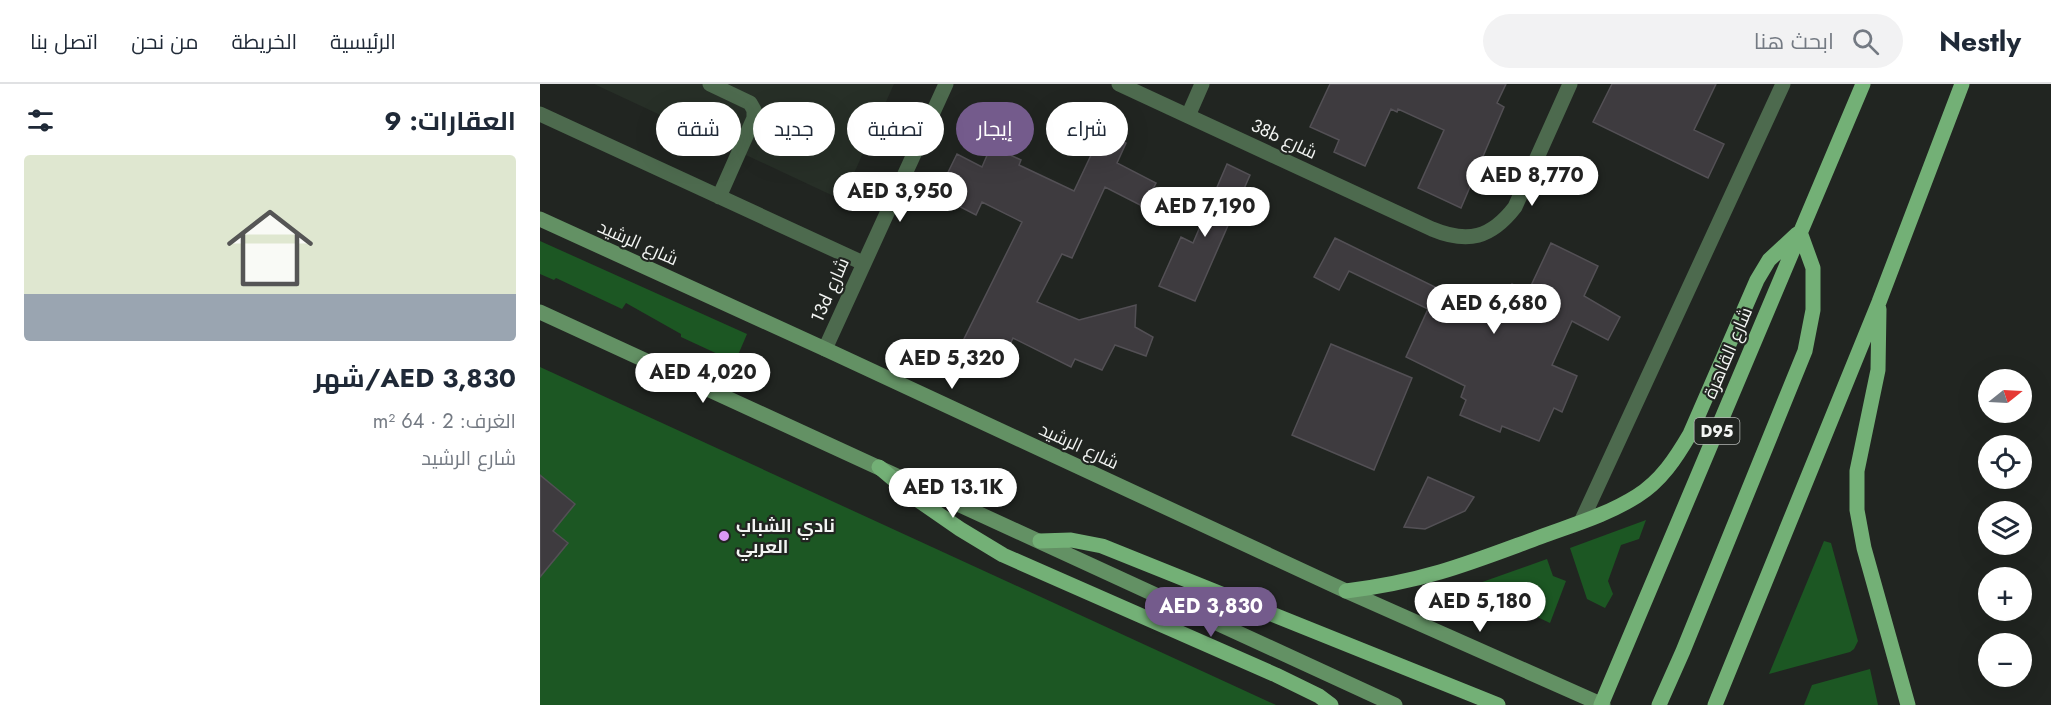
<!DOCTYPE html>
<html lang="ar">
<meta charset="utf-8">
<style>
body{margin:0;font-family:Jost,Cairo,sans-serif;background:#f2f2f3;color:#1f2937;direction:rtl;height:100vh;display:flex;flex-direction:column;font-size:22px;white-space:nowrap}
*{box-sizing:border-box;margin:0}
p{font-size:20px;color:#747a83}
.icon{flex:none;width:33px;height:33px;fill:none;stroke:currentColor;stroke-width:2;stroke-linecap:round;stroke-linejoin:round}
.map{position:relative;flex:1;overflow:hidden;direction:ltr}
.sheet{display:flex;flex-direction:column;background:#fff;width:540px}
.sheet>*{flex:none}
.banner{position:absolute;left:18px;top:18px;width:570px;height:54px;direction:rtl;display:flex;gap:12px}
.needle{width:39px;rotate:72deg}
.controls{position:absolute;left:1438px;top:285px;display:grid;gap:12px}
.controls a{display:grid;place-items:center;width:54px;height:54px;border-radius:50%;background:#fff;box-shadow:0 6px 24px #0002;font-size:30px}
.price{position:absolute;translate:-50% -51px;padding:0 14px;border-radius:21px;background:#fff;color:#222;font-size:20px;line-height:39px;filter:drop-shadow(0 2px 3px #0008)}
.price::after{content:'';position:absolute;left:50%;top:36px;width:18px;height:14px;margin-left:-9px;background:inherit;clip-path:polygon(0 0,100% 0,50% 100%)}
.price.selected{background:#745b8c;color:#fff}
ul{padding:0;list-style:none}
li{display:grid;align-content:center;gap:12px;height:318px;padding:0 24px}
li span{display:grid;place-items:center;height:186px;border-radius:6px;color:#555}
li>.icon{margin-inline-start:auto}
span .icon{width:108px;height:108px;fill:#fffc;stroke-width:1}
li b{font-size:26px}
h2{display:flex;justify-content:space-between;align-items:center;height:72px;padding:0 24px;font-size:26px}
.tag{padding:0 21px;border-radius:27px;background:#fff;box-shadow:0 6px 24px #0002;font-size:21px;line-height:54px}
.tag.selected{background:#745b8c;color:#fff}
header{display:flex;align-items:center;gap:36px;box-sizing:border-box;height:84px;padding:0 30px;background:#fff;border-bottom:2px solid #e0e1e3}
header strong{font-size:28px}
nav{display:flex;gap:33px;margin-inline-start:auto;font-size:21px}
.search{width:420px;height:54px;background:#f2f2f3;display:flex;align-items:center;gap:15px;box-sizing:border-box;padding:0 21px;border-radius:33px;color:#747a83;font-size:22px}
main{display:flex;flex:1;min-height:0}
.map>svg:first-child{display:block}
.built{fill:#272f27}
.green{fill:#1c5723}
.building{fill:#3e3b3f;stroke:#535055;stroke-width:1.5}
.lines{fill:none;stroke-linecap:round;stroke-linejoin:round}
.lane{stroke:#4d6a4e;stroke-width:15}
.street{stroke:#4d6a4e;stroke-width:15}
.secondary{stroke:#639164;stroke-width:15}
.primary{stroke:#73b076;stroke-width:15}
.poi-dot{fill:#dc99f5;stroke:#212521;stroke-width:2}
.labels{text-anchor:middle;stroke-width:4.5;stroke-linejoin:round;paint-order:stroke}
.shield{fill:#212521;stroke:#b4b7b4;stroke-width:1.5}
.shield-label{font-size:16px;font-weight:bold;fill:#f3f5f3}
.street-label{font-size:18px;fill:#f3f5f3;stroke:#212521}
.poi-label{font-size:18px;font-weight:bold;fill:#f3f5f3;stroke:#212521;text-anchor:start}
</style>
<header>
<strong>Nestly</strong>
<div class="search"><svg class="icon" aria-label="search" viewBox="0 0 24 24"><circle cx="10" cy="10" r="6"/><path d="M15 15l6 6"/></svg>ابحث هنا</div>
<nav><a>الرئيسية</a><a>الخريطة</a><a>من نحن</a><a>اتصل بنا</a></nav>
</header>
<main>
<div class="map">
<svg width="1511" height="621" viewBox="0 0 1511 621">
<rect width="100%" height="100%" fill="#212521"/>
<!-- built -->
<path class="built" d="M54,0h300l-52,116z"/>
<!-- green -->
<path class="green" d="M0,157l207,93 -12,28 -54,-25v-3l-55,-31 -4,6 -66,-31 -2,2 -14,-6z
M0,283l736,338h-736z
M1106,436l-7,19 -18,6 -13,36 5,13 -8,14 -18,-9 -17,-51z
M1284,457l7,2 27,98 -4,8 -4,3 -81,22z
M1007,475l6,17 13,5 -16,42 -79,-37z
M1330,585l8,36h-74l8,-20z"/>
<!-- building -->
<path class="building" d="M790,0h176l-9,19 7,4 -43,101 -43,-20 26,-58 -46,-21 -1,3 -6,-3 -26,57 -31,-14 5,-12 -29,-13z
M1072,0h104l-22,46 30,14 -16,34 -115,-56z
M562,48l24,11 -9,20 39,20 -12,24 -39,-20 -33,71 -10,-4 -25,48 42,18 57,-15 -1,22 18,10 -7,19 -31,-11 -13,25 -27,-11 -4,8 -58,-29 -13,28 -40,-19 62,-125 -40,-20 -6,13 -39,-20 20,-41 25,13 9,-21 30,14 -2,5 55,26z
M687,80l23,11 -55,126 -36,-15 22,-49 12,6z
M795,154l161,79 16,-33 16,8 23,-49 47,23 -14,30 36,21 -12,23 -36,-19 -20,44 25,11 -15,36 -8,-4 -15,33 -37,-15 -2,6 -40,-17 6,-15 -5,-3 4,-11 -59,-29 22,-48 -79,-38 -10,19 -25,-13z
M791,260l81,34 -38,92 -82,-35z
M0,391l35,29 -22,27 15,12 -28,34z
M888,393l46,20 -9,14 -40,18 -21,-2z"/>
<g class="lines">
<!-- lane -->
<path class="lane" d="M170,0l40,19 4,7v8l-35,79
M0,30l323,149
M1041,438l202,-438"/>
<!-- street -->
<path class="street" d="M579,0l313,145c36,15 59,9 83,-22l55,-123
M648,32l14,-32
M285,265l121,-265"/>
<!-- secondary -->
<path class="secondary" d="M0,135l285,130 521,242 257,114
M0,228l855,393"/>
<!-- primary -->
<path class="primary" d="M1339,225l-1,61 -21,101v39l7,38 44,157
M339,383l39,33 42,29 43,26 273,120 43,21 12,9
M500,457l31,-1 31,6 396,159
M806,507c32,-4 63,-10 94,-19 34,-10 67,-23 100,-35 32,-12 67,-22 97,-41 24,-15 39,-38 53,-62l67,-154 12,-20 28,-26
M1061,621l262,-621
M1119,621l24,-54 122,-300 8,-41v-42l-13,-36
M1175,621l164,-403 83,-218"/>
</g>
<!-- markers -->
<circle class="poi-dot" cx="184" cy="452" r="6"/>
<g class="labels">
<!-- shield labels -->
<rect class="shield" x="1154.5" y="334" width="45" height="26" rx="4.5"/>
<g class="shield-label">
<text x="1177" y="353">D95</text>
</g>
<!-- street labels -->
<g class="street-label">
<text transform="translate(744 55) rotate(25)" y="6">38b شارع</text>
<text transform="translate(98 159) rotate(24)" y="6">شارع الرشيد</text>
<text transform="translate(290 206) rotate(-66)" y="6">13d شارع</text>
<text transform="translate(1188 269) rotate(-67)" y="6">شارع القاهرة</text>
<text transform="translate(539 362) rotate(25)" y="6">شارع الرشيد</text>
</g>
<!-- poi labels -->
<g class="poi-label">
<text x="196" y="448">نادي الشباب<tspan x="196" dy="21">العربي</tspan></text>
</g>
</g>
</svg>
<div class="controls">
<a><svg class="needle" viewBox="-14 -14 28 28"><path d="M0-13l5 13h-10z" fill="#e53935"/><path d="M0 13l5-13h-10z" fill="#747a83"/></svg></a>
<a><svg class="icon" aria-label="locate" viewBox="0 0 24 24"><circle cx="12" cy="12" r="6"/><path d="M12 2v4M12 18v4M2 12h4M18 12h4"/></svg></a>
<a><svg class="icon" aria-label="layers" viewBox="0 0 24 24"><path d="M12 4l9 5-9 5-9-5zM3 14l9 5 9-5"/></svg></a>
<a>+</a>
<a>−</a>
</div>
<b class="price" style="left:992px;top:123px">AED 8,770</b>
<b class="price" style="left:360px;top:139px">AED 3,950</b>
<b class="price" style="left:665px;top:154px">AED 7,190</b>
<b class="price" style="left:954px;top:251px">AED 6,680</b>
<b class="price" style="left:412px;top:306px">AED 5,320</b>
<b class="price" style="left:163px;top:320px">AED 4,020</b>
<b class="price" style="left:413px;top:435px">AED 13.1K</b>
<b class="price" style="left:940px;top:549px">AED 5,180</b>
<b class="price selected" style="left:671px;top:554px">AED 3,830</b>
<div class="banner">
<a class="tag">شراء</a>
<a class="tag selected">إيجار</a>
<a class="tag">تصفية</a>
<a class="tag">جديد</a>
<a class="tag">شقة</a>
</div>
</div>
<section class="sheet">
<h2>العقارات: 9<svg class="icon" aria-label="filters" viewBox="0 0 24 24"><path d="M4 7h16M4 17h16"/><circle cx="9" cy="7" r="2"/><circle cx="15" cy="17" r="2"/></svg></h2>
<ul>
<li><span style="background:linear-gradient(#dfe7d0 75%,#9aa5b1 0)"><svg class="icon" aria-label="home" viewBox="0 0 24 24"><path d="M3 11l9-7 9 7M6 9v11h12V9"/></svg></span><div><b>AED 3,830/شهر</b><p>الغرف: 2 · 64 m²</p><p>شارع الرشيد</p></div></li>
</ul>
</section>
</main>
